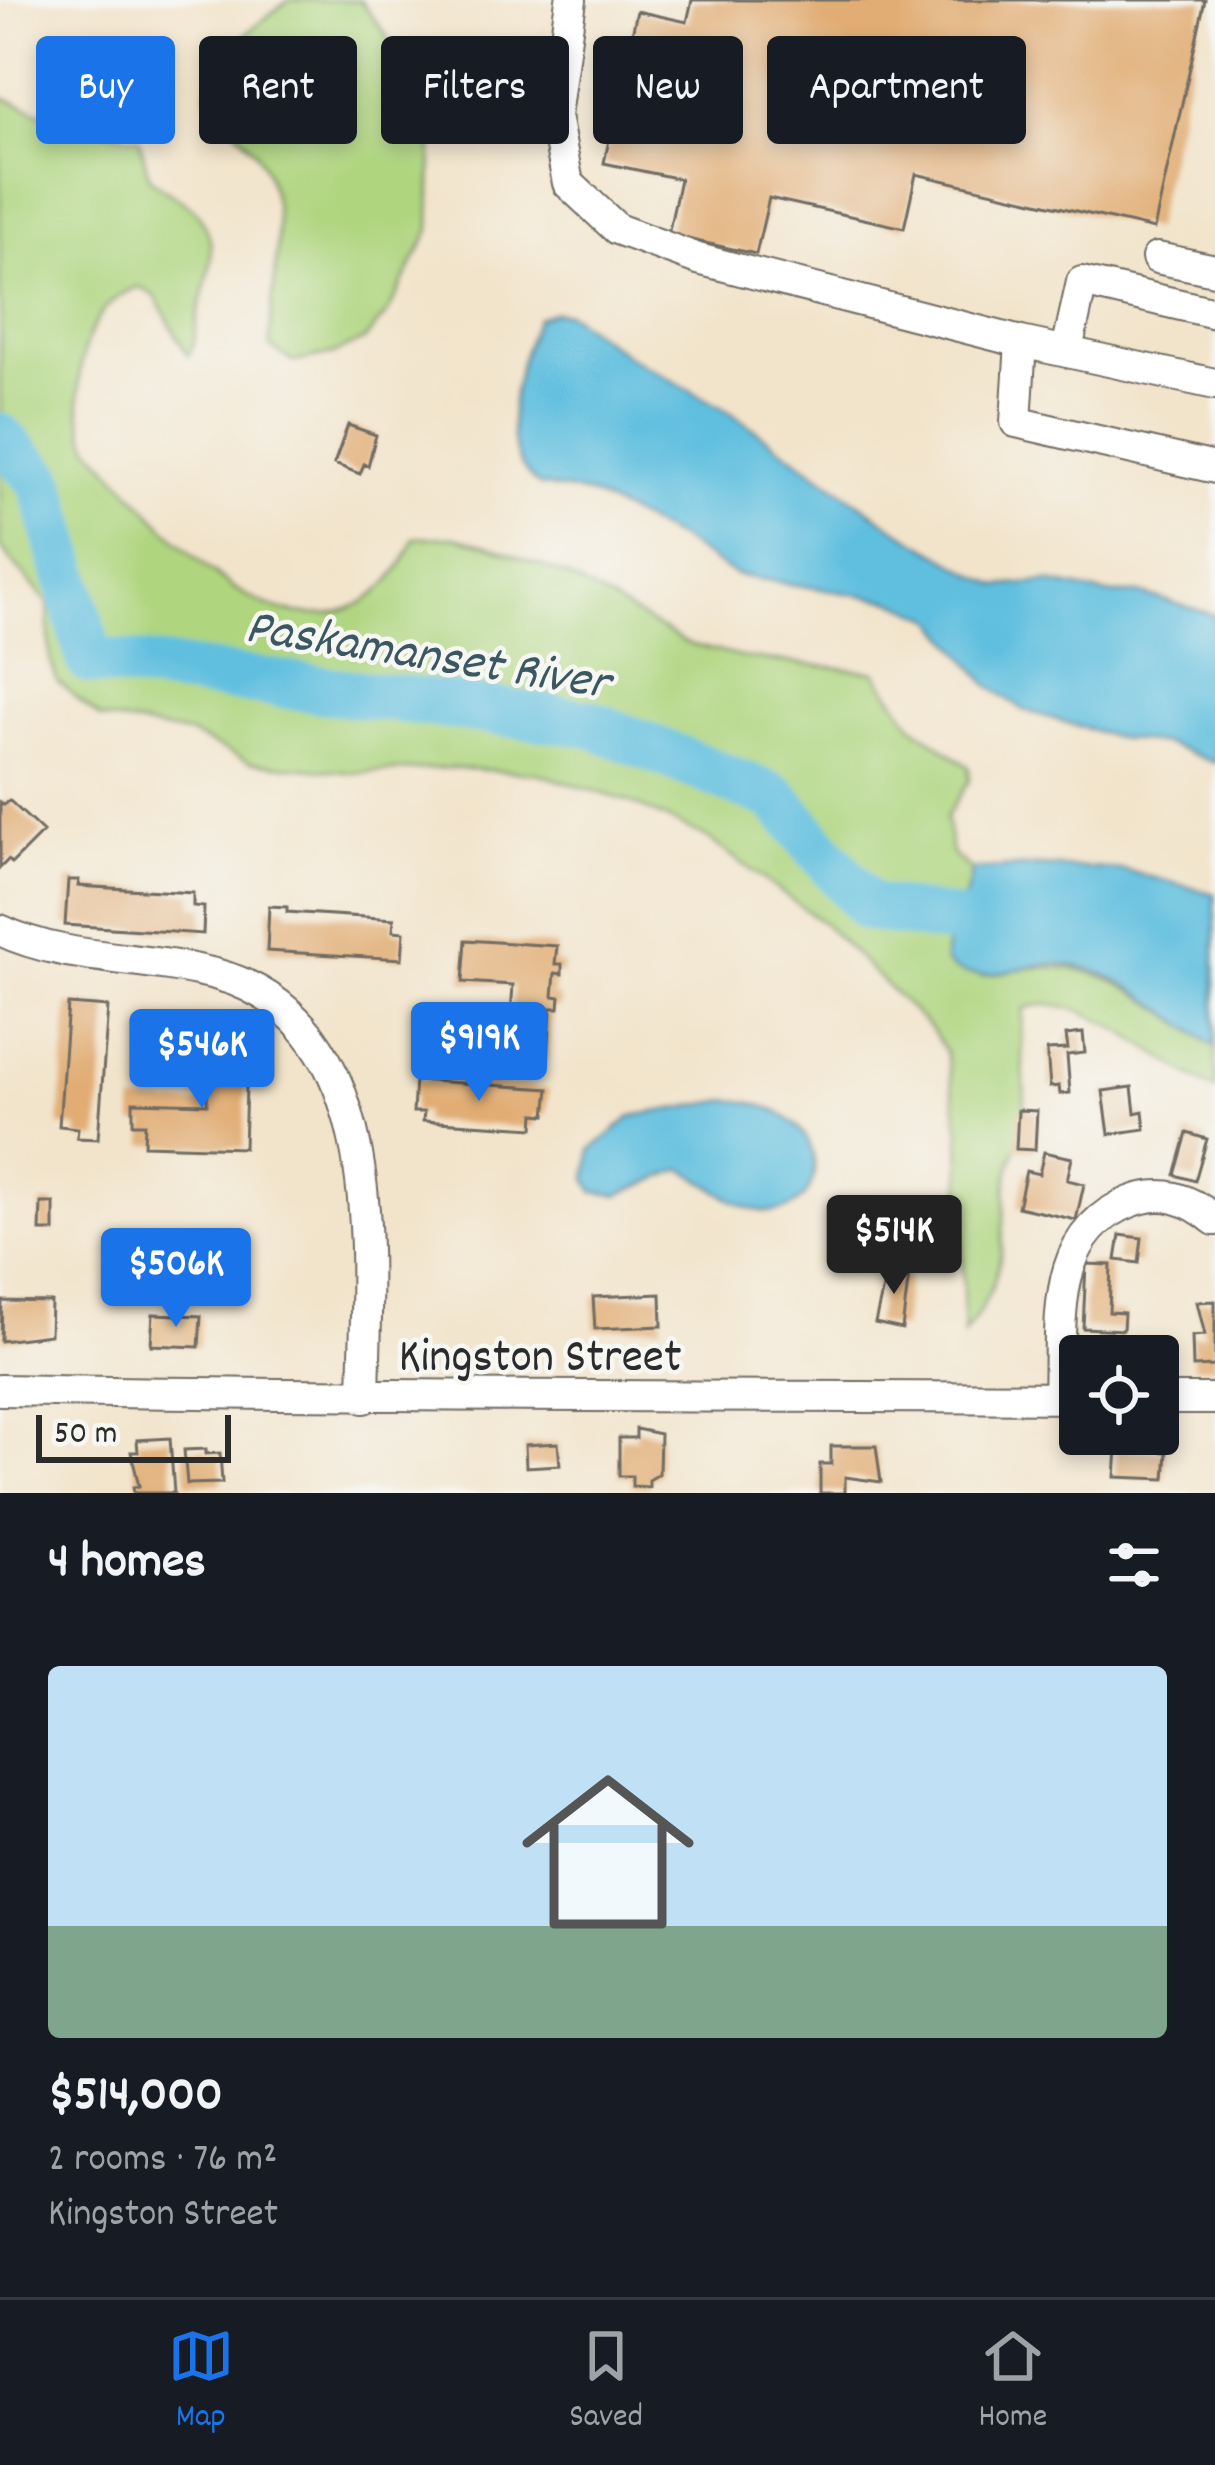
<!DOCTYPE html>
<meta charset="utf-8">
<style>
body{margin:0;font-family:Dekko,sans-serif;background:#242831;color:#f1f3f6;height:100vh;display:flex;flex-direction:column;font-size:45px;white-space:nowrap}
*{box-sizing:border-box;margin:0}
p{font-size:39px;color:#9ea1a6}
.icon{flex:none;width:66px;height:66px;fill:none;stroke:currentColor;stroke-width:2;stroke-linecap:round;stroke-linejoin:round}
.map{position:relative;height:1493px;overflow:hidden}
.side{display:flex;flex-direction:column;background:#171b24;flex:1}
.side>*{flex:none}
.hud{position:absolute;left:36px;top:36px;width:1143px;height:108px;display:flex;gap:24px}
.buttons{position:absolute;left:1059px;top:1335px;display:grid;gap:24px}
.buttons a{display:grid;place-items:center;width:120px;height:120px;border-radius:12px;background:#171b24;box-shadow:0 6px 18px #0003;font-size:60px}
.scale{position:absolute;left:36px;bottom:30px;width:195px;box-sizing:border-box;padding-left:12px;border:6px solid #2b2b2b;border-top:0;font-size:33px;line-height:42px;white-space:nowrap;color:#2b2b2b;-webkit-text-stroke:9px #f6f6f2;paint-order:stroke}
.price{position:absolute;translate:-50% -102px;padding:0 27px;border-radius:12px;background:#1a73e8;color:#fff;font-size:39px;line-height:78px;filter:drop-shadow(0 3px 6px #0008)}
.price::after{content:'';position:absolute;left:50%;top:72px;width:36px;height:27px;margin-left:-18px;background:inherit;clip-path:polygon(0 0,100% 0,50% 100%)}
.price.selected{background:#222;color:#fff}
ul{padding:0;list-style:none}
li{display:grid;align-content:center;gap:24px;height:636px;padding:0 48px}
li span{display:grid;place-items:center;height:372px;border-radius:12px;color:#555}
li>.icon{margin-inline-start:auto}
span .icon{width:216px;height:216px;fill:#fffc;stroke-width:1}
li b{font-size:51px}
h2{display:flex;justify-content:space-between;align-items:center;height:144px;padding:0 48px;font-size:51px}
.tag{padding:0 42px;border-radius:12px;background:#171b24;box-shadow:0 6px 18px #0003;font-size:42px;line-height:108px}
.tag.selected{background:#1a73e8;color:#fff}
.tab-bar{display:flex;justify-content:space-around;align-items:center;height:168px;border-top:3px solid #363941;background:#171b24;font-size:33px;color:#9ea1a6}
.tab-bar a{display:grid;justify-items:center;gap:6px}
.tab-bar .selected{color:#1a73e8}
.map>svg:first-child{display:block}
.green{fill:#afd57f;stroke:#6d8055;stroke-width:3}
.water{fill:#61bfdf;stroke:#467585;stroke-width:3}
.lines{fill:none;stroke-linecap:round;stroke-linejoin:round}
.river{stroke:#61bfdf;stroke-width:48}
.building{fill:#e1ad74}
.minor-casing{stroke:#716c63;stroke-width:34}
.minor{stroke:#fff;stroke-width:30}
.labels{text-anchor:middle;stroke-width:9;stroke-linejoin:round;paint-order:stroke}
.street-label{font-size:48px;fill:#2b2b2b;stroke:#f6f6f2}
.water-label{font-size:51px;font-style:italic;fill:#3b5761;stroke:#f6f6f2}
</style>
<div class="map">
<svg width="1215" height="1493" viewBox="0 0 1215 1493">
<rect width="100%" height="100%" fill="#f6f6f2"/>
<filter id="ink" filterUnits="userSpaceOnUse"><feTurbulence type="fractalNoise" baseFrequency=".00833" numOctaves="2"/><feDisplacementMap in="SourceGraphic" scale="24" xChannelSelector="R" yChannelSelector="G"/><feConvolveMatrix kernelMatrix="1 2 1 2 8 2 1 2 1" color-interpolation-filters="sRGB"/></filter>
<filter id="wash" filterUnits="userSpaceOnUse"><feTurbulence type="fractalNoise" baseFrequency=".004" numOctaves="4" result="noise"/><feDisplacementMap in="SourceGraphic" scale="48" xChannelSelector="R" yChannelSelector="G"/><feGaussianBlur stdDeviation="2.7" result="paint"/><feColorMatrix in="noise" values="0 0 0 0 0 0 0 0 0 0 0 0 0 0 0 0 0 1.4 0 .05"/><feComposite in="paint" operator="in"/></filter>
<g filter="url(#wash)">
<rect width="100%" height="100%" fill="#f2e4cb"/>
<!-- green -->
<path class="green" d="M289,0h71l44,59 17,40 11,44 -2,87 -43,84 -22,25 -32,15 -39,8 -24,-15c-1,-64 23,-126 -10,-188 -13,-25 -42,-39 -53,-66 14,-45 46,-65 82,-93z
M0,96l65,27 74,15 10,39c13,14 33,20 46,34 28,31 13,65 4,99 -5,17 -1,31 -11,46l-33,-60 -16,-9c-61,17 -72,111 -49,160 42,44 82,93 130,131 71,56 160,51 194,-40l40,-1 33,8 76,29 125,70 52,13 135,15 38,54 56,41v14l-23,36 6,37 19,16 -1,18 -26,54 37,34c115,-26 143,8 234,71v42c-51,-21 -131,-104 -191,-80 -6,39 4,75 0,113 -2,18 -13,35 -16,54 -9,69 2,98 -44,158l-4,-203 -14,-79 -17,-25 -106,-104 -117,-86 -79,-36 -91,-28 -84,-5 -97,5 -80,-8 -24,-3 -62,-28 -89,-16 -42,-36 -8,-23 -2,-56 -48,-56z"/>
<!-- water -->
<path class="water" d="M554,312l13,1 61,43 105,58 163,115 81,47 22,10 49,-4 59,12h35l73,21v148l-49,-19 -48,-6 -95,-28 -36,-26 -54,-66 -43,-18 -155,-25 -54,-35 -92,-46 -50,-9c-49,-36 -21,-122 -2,-167z
M1037,866l87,4 91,24v153c-46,-32 -96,-79 -154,-83 -38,-3 -85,27 -116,-2 -1,-34 24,-58 26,-92z
M729,1100c117,7 101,127 27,110 -25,-5 -50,-31 -74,-41l-64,26 -24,-3 -7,-13 4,-29 41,-34z"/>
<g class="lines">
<!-- river -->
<path class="river" d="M0,437l42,44 48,179 499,63 187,75 92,109 150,25"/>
</g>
<g id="blocks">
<!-- building -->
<path class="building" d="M692,0h513l-51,229 -238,-55 -12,54 -135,-30 -13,56 -88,-19 12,-56 -76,-16 33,-152 50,11z
M348,425l28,10 -8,31 -4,-2 -4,10 -26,-10z
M9,800l34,32 -31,31 -4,-3 -8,8v-66l4,3z
M68,880h11l-1,6 115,7v13l11,1 -1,27 -138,-9z
M269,906l18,1v5l107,7 -1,12 11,1 -2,27 -135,-8z
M466,940l91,6 -2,18h7v10l-7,-1 -2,23 7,1 -1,11h-8l-3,52 -40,-3 5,-72 -50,-3z
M68,1004l40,3 -10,132 -21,-1 1,-10 -19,-2z
M1083,1033l2,20 -18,2 3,38 -10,1 -1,-8 -9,1 -3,-37 21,-1 -2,-14z
M209,1054l38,1 -3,93 -100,-3 1,-21h-12v-22l74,2z
M415,1080l134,9 -3,26 -11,-1 -1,14 -111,-7 1,-9h-11z
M1132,1087l3,26 8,-2 2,18 -36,5 -6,-43z
M1018,1110l19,1 -2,39 -19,-1z
M1187,1133l20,6 -12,42 -20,-6z
M1044,1152l28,6 -5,22 17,4 -8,36 -58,-13 8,-36 13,3z
M41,1203h13v28h-14z
M1120,1235l22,3 -3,25 -23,-3z
M889,1262l21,5 -8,62 -27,-6z
M1086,1264l25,1 -2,47 15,1 -1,17 -40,-2z
M661,1294l1,32 -67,3 -2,-32z
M2,1301l49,1 -1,33 -49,6z
M1215,1301v65l-22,1 -1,-31 13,-1 -8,-33z
M153,1314l48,2 -2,31 -48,-2z
M636,1429l24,5 -1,40 -10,6v7l-17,-1v-10h-13v-38h17z
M170,1438l4,55h-40l-1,-6 6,-1 -8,-34h7l-1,-12z
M558,1443l2,22 -34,2 -1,-22z
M831,1446h45l5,36 -36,-5v16h-25v-29h11z
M206,1449v5l14,-1 2,30 -35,1 -3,-34z
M1117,1449l50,3 -2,27 -50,-2z"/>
</g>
</g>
<g filter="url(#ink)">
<use href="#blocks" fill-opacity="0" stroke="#716c63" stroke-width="3"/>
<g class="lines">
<defs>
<path id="minor" d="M571,0l-16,116 13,67 49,46 81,30 323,83 -5,80 199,46
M1157,258l58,12
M1021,342l194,42
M1067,350l15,-68 133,31
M0,930c67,32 144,25 215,44 177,47 151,286 149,424
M0,1390c360,7 720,6 1080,8
M1059,1398c3,-73 -11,-164 71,-196 33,-13 58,-4 85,18
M1158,1399h57"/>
</defs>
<!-- minor casing -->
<use href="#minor" class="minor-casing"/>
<!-- minor -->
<use href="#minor" class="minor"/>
</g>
</g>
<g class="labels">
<!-- street labels -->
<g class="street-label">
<text x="540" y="1370">Kingston Street</text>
</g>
<!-- water labels -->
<g class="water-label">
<text transform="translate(428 651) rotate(9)" y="18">Paskamanset River</text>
</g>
</g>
</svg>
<div class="buttons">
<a><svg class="icon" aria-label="locate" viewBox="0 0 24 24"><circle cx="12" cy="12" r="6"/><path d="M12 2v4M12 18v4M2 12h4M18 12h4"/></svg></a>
</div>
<div class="scale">50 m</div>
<b class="price" style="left:479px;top:1104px">$919K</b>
<b class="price" style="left:202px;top:1111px">$546K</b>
<b class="price selected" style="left:894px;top:1297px">$514K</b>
<b class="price" style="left:176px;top:1330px">$506K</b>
<div class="hud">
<a class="tag selected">Buy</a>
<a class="tag">Rent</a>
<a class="tag">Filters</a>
<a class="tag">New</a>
<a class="tag">Apartment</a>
</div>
</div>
<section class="side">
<h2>4 homes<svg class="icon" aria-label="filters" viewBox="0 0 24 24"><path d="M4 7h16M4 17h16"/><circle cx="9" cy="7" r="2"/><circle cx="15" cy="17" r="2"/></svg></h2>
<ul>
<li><span style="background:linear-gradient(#bfe0f5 70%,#7fa58c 0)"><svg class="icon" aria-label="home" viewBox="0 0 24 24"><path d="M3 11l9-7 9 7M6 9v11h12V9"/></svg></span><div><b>$514,000</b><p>2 rooms · 76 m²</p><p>Kingston Street</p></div></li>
</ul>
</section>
<nav class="tab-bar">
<a class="selected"><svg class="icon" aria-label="map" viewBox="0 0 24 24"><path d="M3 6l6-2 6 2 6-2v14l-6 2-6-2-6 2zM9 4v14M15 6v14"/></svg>Map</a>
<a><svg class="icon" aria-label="saved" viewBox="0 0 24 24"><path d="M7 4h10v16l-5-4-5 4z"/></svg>Saved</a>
<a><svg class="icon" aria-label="home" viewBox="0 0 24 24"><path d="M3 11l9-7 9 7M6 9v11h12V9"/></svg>Home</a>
</nav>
